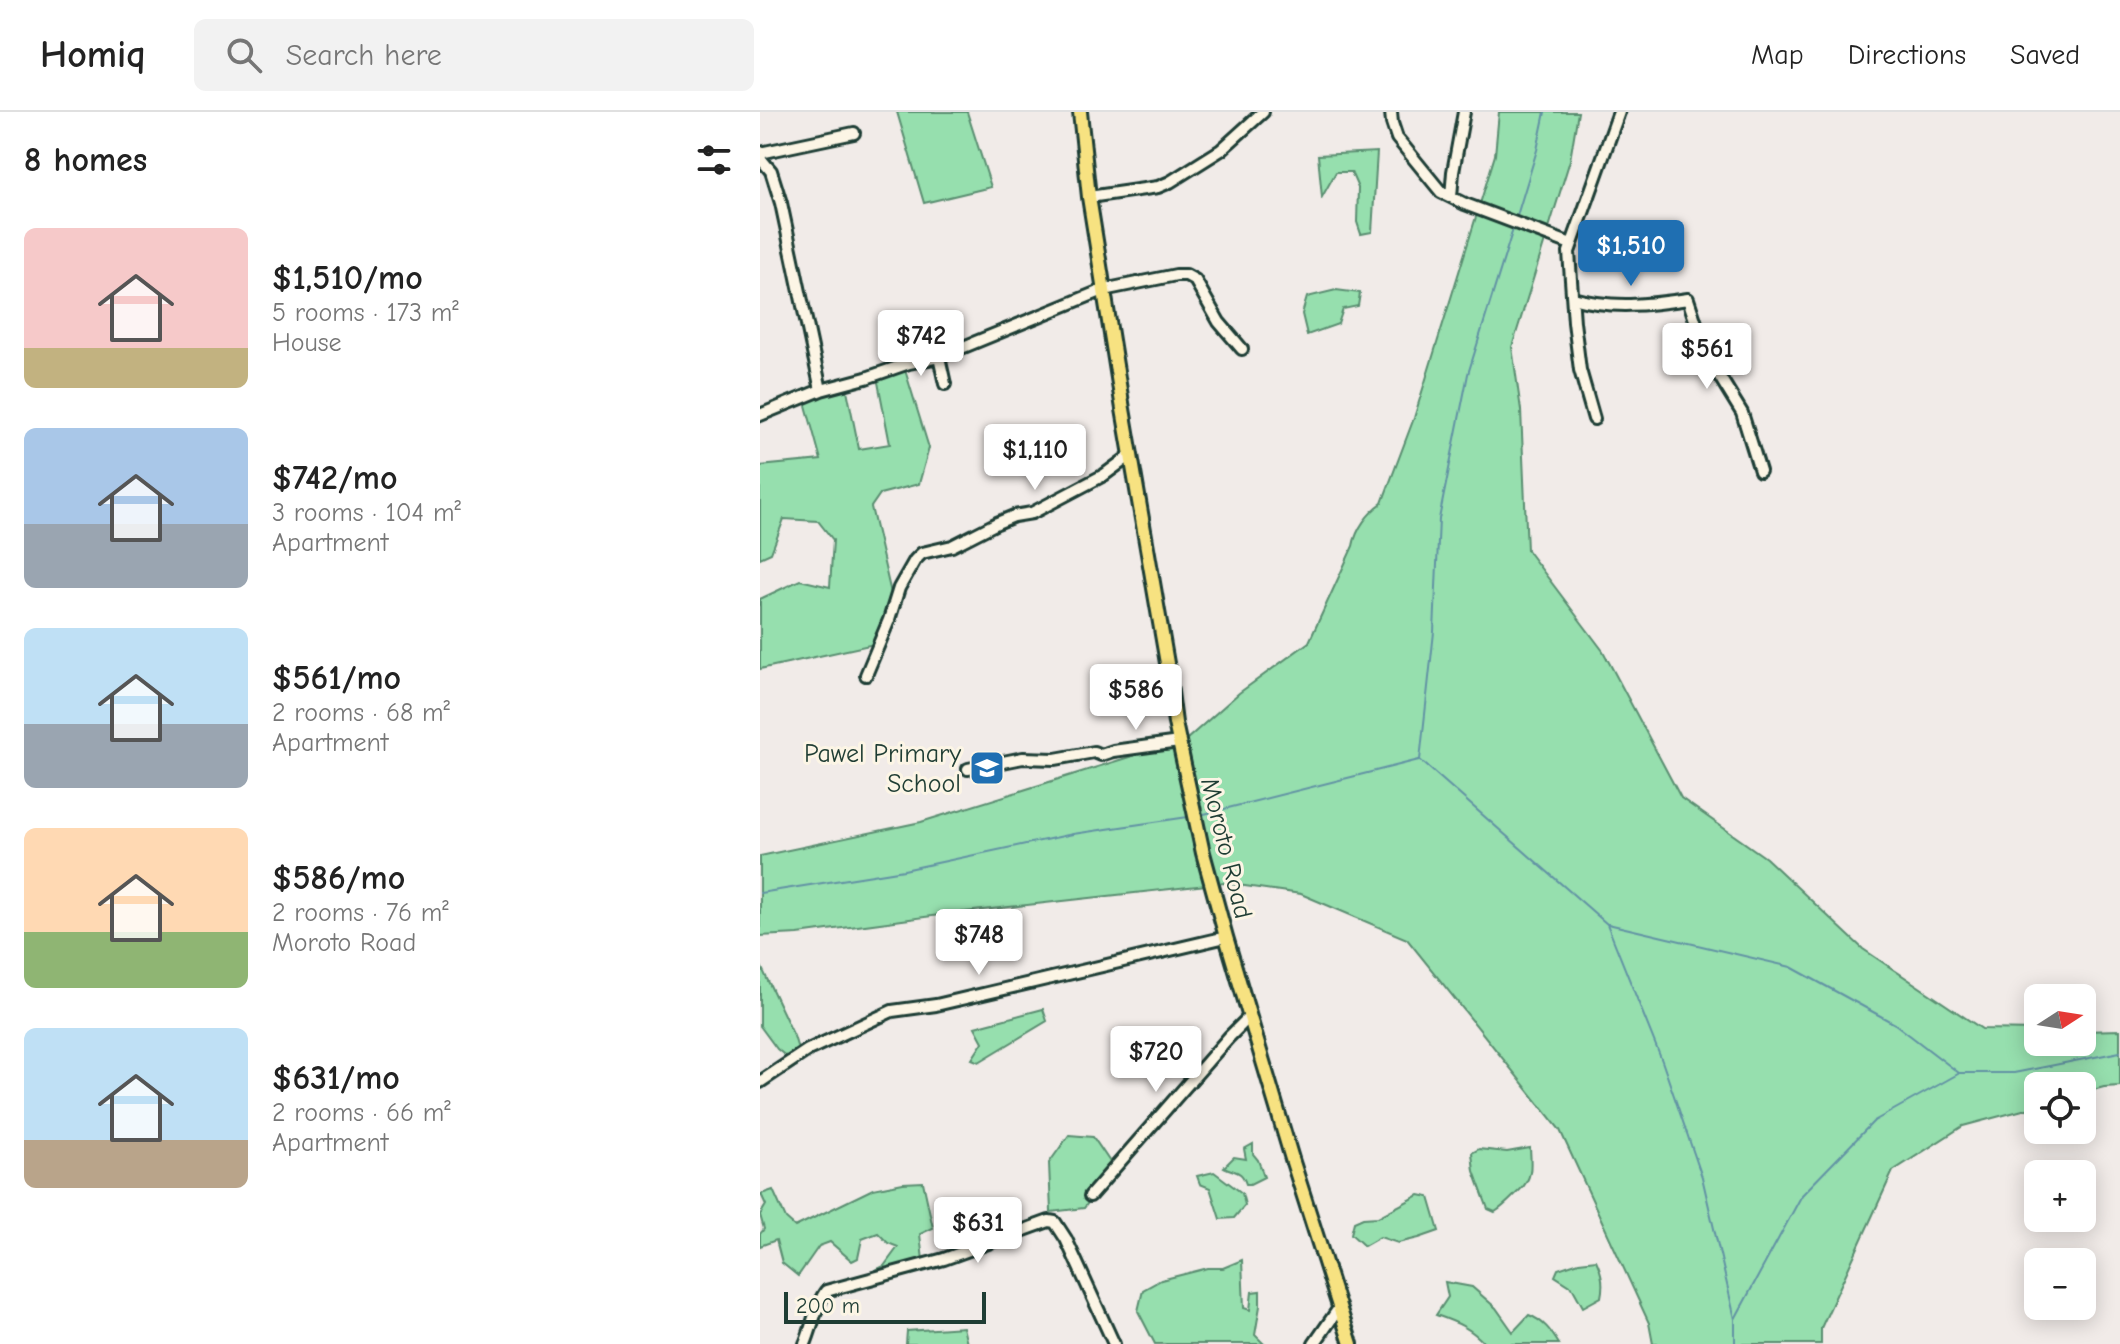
<!DOCTYPE html>
<meta charset="utf-8">
<style>
body{margin:0;font-family:"Comic Neue",sans-serif;background:#f2f2f2;color:#222;height:100vh;display:flex;flex-direction:column;font-size:30px;white-space:nowrap}
*{box-sizing:border-box;margin:0}
p{font-size:26px;color:#767676}
.icon{flex:none;width:44px;height:44px;fill:none;stroke:currentColor;stroke-width:2;stroke-linecap:round;stroke-linejoin:round}
.map{position:relative;flex:1;overflow:hidden}
.details{display:flex;flex-direction:column;background:#fff;width:760px}
.details>*{flex:none}
.needle{width:52px;rotate:78deg}
.buttons{position:absolute;left:1264px;top:872px;display:grid;gap:16px}
.buttons a{display:grid;place-items:center;width:72px;height:72px;border-radius:12px;background:#fff;box-shadow:0 4px 20px #0003;font-size:40px}
.scale{position:absolute;left:24px;bottom:20px;width:202px;box-sizing:border-box;padding-left:8px;border:4px solid #1f3d34;border-top:0;font-size:22px;line-height:28px;white-space:nowrap;color:#1f3d34;-webkit-text-stroke:6px #fcf5e5;paint-order:stroke}
.price{position:absolute;translate:-50% -68px;padding:0 18px;border-radius:8px;background:#fff;color:#222;font-size:26px;line-height:52px;filter:drop-shadow(0 2px 4px #0008)}
.price::after{content:'';position:absolute;left:50%;top:48px;width:24px;height:18px;margin-left:-12px;background:inherit;clip-path:polygon(0 0,100% 0,50% 100%)}
.price.active{background:#1f6fb2;color:#fff}
ul{padding:0;list-style:none}
li{display:flex;align-items:center;gap:24px;height:200px;padding:0 24px}
li span{display:grid;place-items:center;flex:none;width:224px;height:160px;border-radius:12px;color:#555}
li>.icon{margin-inline-start:auto}
span .icon{width:96px;height:96px;fill:#fffc;stroke-width:1}
li b{font-size:34px}
h2{display:flex;justify-content:space-between;align-items:center;height:96px;padding:0 24px;font-size:34px}
header{display:flex;align-items:center;gap:48px;box-sizing:border-box;height:112px;padding:0 40px;background:#fff;border-bottom:2px solid #e0e0e0}
header strong{font-size:38px}
nav{display:flex;gap:44px;margin-inline-start:auto;font-size:28px}
.search{width:560px;height:72px;background:#f2f2f2;display:flex;align-items:center;gap:20px;box-sizing:border-box;padding:0 28px;border-radius:12px;color:#767676;font-size:30px}
main{display:flex;flex:1;min-height:0}
.map>svg:first-child{display:block}
.green{fill:#96dfae;stroke:#5a8e71;stroke-width:2}
.lines{fill:none;stroke-linecap:round;stroke-linejoin:round}
.stream{stroke:#6293a4;stroke-width:2}
.minor-casing{stroke:#1f3d34;stroke-width:16}
.major-casing{stroke:#1f3d34;stroke-width:18}
.minor{stroke:#fcf5e5;stroke-width:10}
.major{stroke:#f7e281;stroke-width:12}
.labels{text-anchor:middle;stroke-width:6;stroke-linejoin:round;paint-order:stroke}
.poi-label{font-size:26px;fill:#1f3d34;stroke:#fcf5e5;text-anchor:end}
.street-label{font-size:26px;fill:#1f3d34;stroke:#fcf5e5}
</style>
<header>
<strong>Homiq</strong>
<div class="search"><svg class="icon" aria-label="search" viewBox="0 0 24 24"><circle cx="10" cy="10" r="6"/><path d="M15 15l6 6"/></svg>Search here</div>
<nav><a>Map</a><a>Directions</a><a>Saved</a></nav>
</header>
<main>
<section class="details">
<h2>8 homes<svg class="icon" aria-label="filters" viewBox="0 0 24 24"><path d="M4 7h16M4 17h16"/><circle cx="9" cy="7" r="2"/><circle cx="15" cy="17" r="2"/></svg></h2>
<ul>
<li><span style="background:linear-gradient(#f6c9c9 75%,#c2b280 0)"><svg class="icon" aria-label="home" viewBox="0 0 24 24"><path d="M3 11l9-7 9 7M6 9v11h12V9"/></svg></span><div><b>$1,510/mo</b><p>5 rooms · 173 m²</p><p>House</p></div></li>
<li><span style="background:linear-gradient(#a9c7e8 60%,#9aa5b1 0)"><svg class="icon" aria-label="home" viewBox="0 0 24 24"><path d="M3 11l9-7 9 7M6 9v11h12V9"/></svg></span><div><b>$742/mo</b><p>3 rooms · 104 m²</p><p>Apartment</p></div></li>
<li><span style="background:linear-gradient(#bfe0f5 60%,#9aa5b1 0)"><svg class="icon" aria-label="home" viewBox="0 0 24 24"><path d="M3 11l9-7 9 7M6 9v11h12V9"/></svg></span><div><b>$561/mo</b><p>2 rooms · 68 m²</p><p>Apartment</p></div></li>
<li><span style="background:linear-gradient(#ffd9b3 65%,#8fb573 0)"><svg class="icon" aria-label="home" viewBox="0 0 24 24"><path d="M3 11l9-7 9 7M6 9v11h12V9"/></svg></span><div><b>$586/mo</b><p>2 rooms · 76 m²</p><p>Moroto Road</p></div></li>
<li><span style="background:linear-gradient(#bfe0f5 70%,#b9a48a 0)"><svg class="icon" aria-label="home" viewBox="0 0 24 24"><path d="M3 11l9-7 9 7M6 9v11h12V9"/></svg></span><div><b>$631/mo</b><p>2 rooms · 66 m²</p><p>Apartment</p></div></li>
</ul>
</section>
<div class="map">
<svg width="1360" height="1232" viewBox="0 0 1360 1232">
<rect width="100%" height="100%" fill="#f1ebe8"/>
<filter id="ink" filterUnits="userSpaceOnUse"><feTurbulence type="fractalNoise" baseFrequency=".0125" numOctaves="2"/><feDisplacementMap in="SourceGraphic" scale="16" xChannelSelector="R" yChannelSelector="G"/><feConvolveMatrix kernelMatrix="1 2 1 2 8 2 1 2 1" color-interpolation-filters="sRGB"/></filter>
<g filter="url(#ink)">
<!-- green -->
<path class="green" d="M137,0h70l24,75 -67,16z
M739,0h79l-8,48 -58,187 9,63 6,140 76,101 78,147 85,60 97,91 119,80 56,1v12h44v-11l38,-1v56l-16,1 -22,6v-7h-44v20l-75,20 -70,45 -72,157v16h-168l-4,-21 -89,-193 -153,-191 -106,-45 -77,-11 -277,31 -149,20 -38,2v-80l161,-34 266,-83 52,-46 70,-51 44,-96c3,-17 15,-33 29,-43l32,-85 81,-263z
M617,40l-5,80 -11,2 -4,-12 1,-34 -7,-16h-15l-14,25 -4,-42z
M576,178l24,3 -2,13 -15,3 -5,15 -31,11 -5,-21 5,-17z
M145,258l24,78 -10,36 -39,10 -9,13 22,95 -14,41 -119,26v-70l40,-19 30,7 3,-47 -15,-19 -34,-2 -13,34 -11,5v-92l61,-6 -17,-62 42,-13 13,64 31,-5 -13,-67z
M0,852l34,72 6,20 -8,5 -15,-12 -17,-23z
M283,897l4,12 -68,41 -7,-3 11,-17 -8,-15z
M309,1023l24,2 21,31 -30,40 -33,4 -2,-49z
M493,1032v10l5,6 6,17 -14,7h-4c-5,-15 -11,-11 -22,-17l10,-10 12,2 -2,-10z
M770,1036c1,17 3,30 -10,42 -9,8 -14,15 -25,22l-7,-3 -14,-38 -2,-18 7,-4 28,3z
M454,1060l28,21 3,12 -11,13 -14,1 -10,-31 -10,-4 -3,-8z
M163,1070l10,46 -13,6 4,35 -61,7 21,-10 14,-19 -10,-4 -10,-10 -16,6 -4,19 -6,3 -22,-19 -11,4 -21,30 -16,-13 -6,-23 -16,6v-12l4,-5 -4,-14 6,-10 -5,-11 12,-4 13,29 9,8 78,-38 30,-6z
M659,1083l10,2 10,34 -20,7 -21,5 -18,-6 -16,9 -13,-12 3,-12 9,-4 15,-1z
M482,1148l2,48 6,2 2,-18 8,-1v15l-5,29 9,9h-109l-17,-33 5,-21 18,-10 47,-12h15z
M836,1148c6,13 8,23 5,37l-18,10 -11,-20 -17,-11 3,-7 21,-7z
M685,1170l27,5 24,21 17,24 16,-17c15,6 22,16 30,29h-74c-14,-16 -29,-22 -49,-29l12,-18z
M203,1215l4,17h-61l1,-13z"/>
<g class="lines">
<!-- stream -->
<path class="stream" d="M756,107l21,-69 8,-38
M660,648l187,164 55,137 40,116 33,142v25
M660,648l14,-128 5,-113 29,-145 45,-145
M444,702l215,-54
M0,781l144,-23 169,-36 115,-17
M848,812l183,43 104,57 64,49h55l106,-21
M975,1207l67,-124 72,-74 84,-47"/>
<defs>
<path id="minor" d="M631,0l1,11 5,15 44,54 24,12 106,40
M0,41l94,-20
M0,46l11,13 10,32 40,187 45,-12 43,-15 30,-6 164,-67 73,-15h10l9,5 24,42 23,27
M329,85l69,-10 12,-5 51,-32 42,-38
M691,85l2,-25 11,-60
M813,186c38,11 76,7 115,1l19,57 35,57 18,58
M179,245l6,27
M0,303l61,-25
M834,307l-14,-49 -6,-48 -5,-70 50,-140
M106,563l23,-55 10,-32 16,-28 7,-7 30,-7 45,-23 17,-7 18,-3 72,-38 27,-20
M208,657l55,-11 32,1 39,-7 7,3 12,-4 66,-9
M0,970l48,-32 84,-39 44,-6 290,-68
M330,1084l139,-159 20,-20
M45,1232c7,-16 11,-40 21,-53l118,-32 105,-38 6,1 11,17 48,105
M554,1232l25,-36"/>
<path id="major" d="M320,0l9,85 34,212 45,260 7,54 28,130 23,84 66,222 59,185"/>
</defs>
<!-- minor casing -->
<use href="#minor" class="minor-casing"/>
<!-- major casing -->
<use href="#major" class="major-casing"/>
<!-- minor -->
<use href="#minor" class="minor"/>
<!-- major -->
<use href="#major" class="major"/>
</g>
</g>
<!-- icons -->
<defs>
<symbol id="school-square" viewBox="-11 -11 22 22"><rect x="-9" y="-9" width="18" height="18" rx="4" fill="#1f6fb2" stroke="#fcf5e5"/><path d="M0-5L7-2L0 1L-7-2ZM-4 1L0 2.5L4 1V4Q0 6-4 4Z" fill="#fff"/></symbol>
</defs>
<g fill-rule="evenodd">
<use href="#school-square" x="207" y="636" width="40" height="40"/>
</g>
<g class="labels">
<!-- poi labels -->
<g class="poi-label">
<text x="201" y="650">Pawel Primary<tspan x="201" dy="30">School</tspan></text>
</g>
<!-- street labels -->
<g class="street-label">
<text transform="translate(467 736) rotate(76)" y="9">Moroto Road</text>
</g>
</g>
</svg>
<div class="buttons">
<a><svg class="needle" viewBox="-14 -14 28 28"><path d="M0-13l5 13h-10z" fill="#e53935"/><path d="M0 13l5-13h-10z" fill="#767676"/></svg></a>
<a><svg class="icon" aria-label="locate" viewBox="0 0 24 24"><circle cx="12" cy="12" r="6"/><path d="M12 2v4M12 18v4M2 12h4M18 12h4"/></svg></a>
<a>+</a>
<a>−</a>
</div>
<div class="scale">200 m</div>
<b class="price active" style="left:871px;top:176px">$1,510</b>
<b class="price" style="left:161px;top:266px">$742</b>
<b class="price" style="left:947px;top:279px">$561</b>
<b class="price" style="left:275px;top:380px">$1,110</b>
<b class="price" style="left:376px;top:620px">$586</b>
<b class="price" style="left:219px;top:865px">$748</b>
<b class="price" style="left:396px;top:982px">$720</b>
<b class="price" style="left:218px;top:1153px">$631</b>
</div>
</main>
